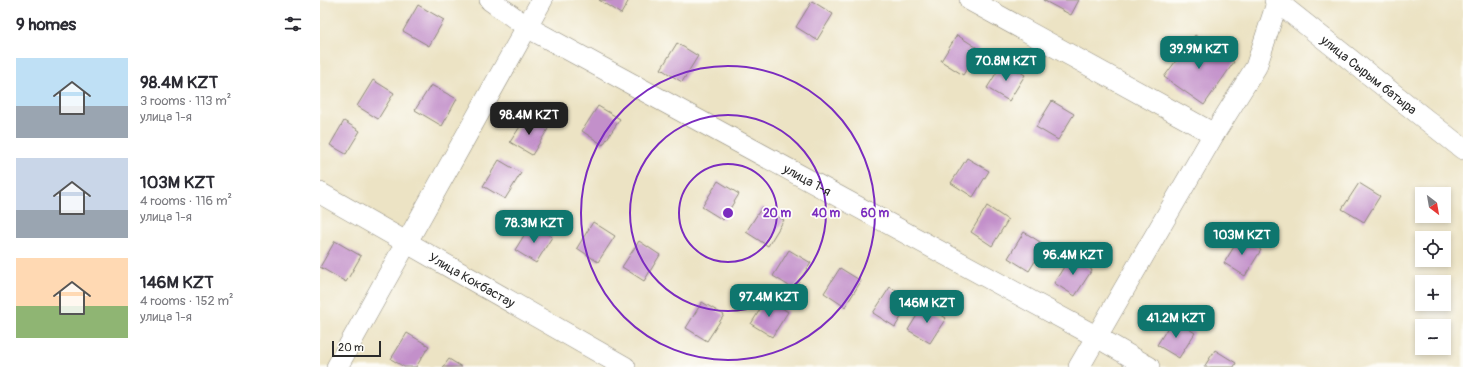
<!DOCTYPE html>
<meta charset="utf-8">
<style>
body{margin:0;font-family:Pangolin,sans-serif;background:#f2f2f3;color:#2b2b33;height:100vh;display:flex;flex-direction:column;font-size:15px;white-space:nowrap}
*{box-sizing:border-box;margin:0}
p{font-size:13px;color:#7c7c81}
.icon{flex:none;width:22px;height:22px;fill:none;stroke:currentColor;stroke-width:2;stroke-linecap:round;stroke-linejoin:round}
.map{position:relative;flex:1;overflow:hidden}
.panel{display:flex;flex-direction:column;background:#fff;width:320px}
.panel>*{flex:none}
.needle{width:26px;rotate:149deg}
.fabs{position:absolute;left:1095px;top:187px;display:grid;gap:8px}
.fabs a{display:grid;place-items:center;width:36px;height:36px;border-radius:0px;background:#fff;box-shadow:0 2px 6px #0003;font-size:20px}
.scale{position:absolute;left:12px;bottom:10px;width:49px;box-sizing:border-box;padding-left:4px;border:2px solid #2b2b2b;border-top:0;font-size:11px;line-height:14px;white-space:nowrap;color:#2b2b2b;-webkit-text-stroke:3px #fdfcf7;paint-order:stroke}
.price{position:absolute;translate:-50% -34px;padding:0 9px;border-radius:8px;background:#0f766e;color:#fff;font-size:13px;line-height:26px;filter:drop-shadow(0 1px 2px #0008)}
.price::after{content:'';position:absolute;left:50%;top:24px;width:12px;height:9px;margin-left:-6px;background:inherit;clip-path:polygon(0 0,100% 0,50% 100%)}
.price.selected{background:#222;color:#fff}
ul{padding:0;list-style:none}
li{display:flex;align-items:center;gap:12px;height:100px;padding:0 16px}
li span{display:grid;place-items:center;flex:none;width:112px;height:80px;border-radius:0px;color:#555}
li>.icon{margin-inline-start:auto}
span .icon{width:48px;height:48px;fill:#fffc;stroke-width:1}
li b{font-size:17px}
h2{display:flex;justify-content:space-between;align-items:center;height:48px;padding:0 16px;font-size:17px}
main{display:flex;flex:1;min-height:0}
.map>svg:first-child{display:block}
.building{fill:#c390ca}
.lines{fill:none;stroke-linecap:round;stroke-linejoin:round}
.minor-casing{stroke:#8c8778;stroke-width:22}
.minor{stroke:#fff;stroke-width:21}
.ring{fill:none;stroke:#7b2cbf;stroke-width:2}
.labels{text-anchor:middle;stroke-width:3.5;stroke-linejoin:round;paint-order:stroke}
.street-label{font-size:13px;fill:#2b2b2b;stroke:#fdfcf7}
.centre{fill:#7b2cbf;stroke:#fdfcf7;stroke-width:2}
.ring-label{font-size:12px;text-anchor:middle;font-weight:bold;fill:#7b2cbf;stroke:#fdfcf7;stroke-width:3.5;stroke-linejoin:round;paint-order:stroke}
</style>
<main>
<section class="panel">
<h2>9 homes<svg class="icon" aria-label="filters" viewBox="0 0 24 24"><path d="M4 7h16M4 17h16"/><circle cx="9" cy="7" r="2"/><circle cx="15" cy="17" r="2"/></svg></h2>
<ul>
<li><span style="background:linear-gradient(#bfe0f5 60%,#9aa5b1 0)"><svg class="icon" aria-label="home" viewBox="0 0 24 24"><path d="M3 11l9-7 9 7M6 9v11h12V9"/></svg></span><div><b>98.4M KZT</b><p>3 rooms · 113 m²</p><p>улица 1-я</p></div></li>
<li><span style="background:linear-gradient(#c9d6e8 65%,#9aa5b1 0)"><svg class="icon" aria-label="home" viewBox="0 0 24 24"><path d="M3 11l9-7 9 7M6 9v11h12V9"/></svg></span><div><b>103M KZT</b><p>4 rooms · 116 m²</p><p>улица 1-я</p></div></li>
<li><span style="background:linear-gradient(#ffd9b3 60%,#8fb573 0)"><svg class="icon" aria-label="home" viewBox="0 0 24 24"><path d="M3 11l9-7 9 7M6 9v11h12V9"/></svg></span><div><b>146M KZT</b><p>4 rooms · 152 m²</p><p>улица 1-я</p></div></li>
</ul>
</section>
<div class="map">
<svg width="1143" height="367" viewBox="0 0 1143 367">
<rect width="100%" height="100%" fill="#fdfcf7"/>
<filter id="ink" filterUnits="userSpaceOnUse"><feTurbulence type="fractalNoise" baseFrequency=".025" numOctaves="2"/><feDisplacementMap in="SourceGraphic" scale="8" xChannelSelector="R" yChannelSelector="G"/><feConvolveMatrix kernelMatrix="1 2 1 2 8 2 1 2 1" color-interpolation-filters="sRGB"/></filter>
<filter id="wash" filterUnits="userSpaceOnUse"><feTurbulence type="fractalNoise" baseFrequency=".012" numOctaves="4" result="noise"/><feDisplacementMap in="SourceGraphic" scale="16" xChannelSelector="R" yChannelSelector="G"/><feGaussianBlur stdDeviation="0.9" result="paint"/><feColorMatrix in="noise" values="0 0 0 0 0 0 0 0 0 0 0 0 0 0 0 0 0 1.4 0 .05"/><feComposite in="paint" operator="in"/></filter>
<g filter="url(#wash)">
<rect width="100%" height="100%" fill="#ece3c4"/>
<g id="blocks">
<!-- building -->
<path class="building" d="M279,0h30l-8,14z
M723,0h36l-8,15z
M492,1l21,13 -16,26 -21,-13z
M98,5l26,15 -15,26 -26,-15z
M637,35l22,14 -16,26 -22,-14z
M875,35l39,27 -30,43 -40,-28z
M357,43l21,13 -16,26 -21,-13z
M683,62l22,13 -16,26 -22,-13z
M53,80l21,13 -16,26 -21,-13z
M111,85l26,14 -15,27 -27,-16z
M732,101l22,13 -16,26 -22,-13z
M278,106l22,13 -17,26 -21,-14z
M207,116l21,13 -16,26 -22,-13z
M24,121l16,10 -14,23 -16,-9z
M647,158l22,13 -16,26 -22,-14z
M179,160l22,13 -16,26 -22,-13z
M398,181l21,13 -16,26 -21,-13z
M1039,183l21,13 -16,26 -22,-13z
M667,206l21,14 -16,26 -21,-14z
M442,207l22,13 -16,26 -22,-14z
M273,222l22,14 -17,26 -21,-14z
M211,224l21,13 -16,26 -21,-13z
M704,232l21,13 -16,26 -21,-13z
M920,237l21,13 -16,26 -21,-13z
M15,241l26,15 -15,26 -26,-15z
M319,241l21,14 -16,26 -22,-14z
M469,250l22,13 -17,26 -21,-13z
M750,257l22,13 -17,26 -21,-13z
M520,268l21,13 -16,26 -21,-14z
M570,287l21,14 -16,26 -22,-14z
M447,298l21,14 -16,25 -21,-13z
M382,302l22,13 -17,26 -21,-13z
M604,304l22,14 -16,25 -22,-13z
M853,319l22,14 -16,25 -22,-13z
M87,333l22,13 -13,21h-12l-13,-8z
M895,350l21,13 -2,4h-30z
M129,359l13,8h-19z"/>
</g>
</g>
<g filter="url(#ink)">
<use href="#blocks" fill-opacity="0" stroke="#8c8778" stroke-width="1"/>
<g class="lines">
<defs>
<g id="minor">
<path id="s1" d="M170,0l37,27 570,310 52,30"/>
<path d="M650,0l244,134"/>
<path id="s2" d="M955,0l188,149"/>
<path id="s3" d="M0,193l305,174"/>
<path d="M17,367l205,-367"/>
<path d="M759,367l135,-233 42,-67 22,-67"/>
</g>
</defs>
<!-- minor casing -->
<use href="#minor" class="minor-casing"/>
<!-- minor -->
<use href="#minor" class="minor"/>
</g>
</g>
<!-- distance rings -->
<g class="ring">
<circle cx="408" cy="213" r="49"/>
<circle cx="408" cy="213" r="98"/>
<circle cx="408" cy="213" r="147"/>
</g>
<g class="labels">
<!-- street labels -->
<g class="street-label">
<text dy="5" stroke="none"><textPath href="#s2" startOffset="120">улица Сырым батыра</textPath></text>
<text dy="5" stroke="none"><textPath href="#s1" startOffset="365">улица 1-я</textPath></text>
<text dy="5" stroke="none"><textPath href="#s3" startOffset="175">Улица Кокбастау</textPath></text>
</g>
</g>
<circle cx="408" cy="213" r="6" class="centre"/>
<g class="ring-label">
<text x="457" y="217">20 m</text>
<text x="506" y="217">40 m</text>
<text x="555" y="217">60 m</text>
</g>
</svg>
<div class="fabs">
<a><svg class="needle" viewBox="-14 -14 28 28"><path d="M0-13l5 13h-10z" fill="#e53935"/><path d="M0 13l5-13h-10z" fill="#7c7c81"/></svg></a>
<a><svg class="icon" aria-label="locate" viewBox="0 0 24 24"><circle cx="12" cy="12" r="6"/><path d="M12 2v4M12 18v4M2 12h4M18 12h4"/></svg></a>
<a>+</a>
<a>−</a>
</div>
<div class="scale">20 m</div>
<b class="price" style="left:879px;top:70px">39.9M KZT</b>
<b class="price" style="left:686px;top:82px">70.8M KZT</b>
<b class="price selected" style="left:209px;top:136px">98.4M KZT</b>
<b class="price" style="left:214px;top:244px">78.3M KZT</b>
<b class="price" style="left:922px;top:256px">103M KZT</b>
<b class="price" style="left:753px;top:276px">96.4M KZT</b>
<b class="price" style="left:449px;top:318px">97.4M KZT</b>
<b class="price" style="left:607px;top:324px">146M KZT</b>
<b class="price" style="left:856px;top:339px">41.2M KZT</b>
</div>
</main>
